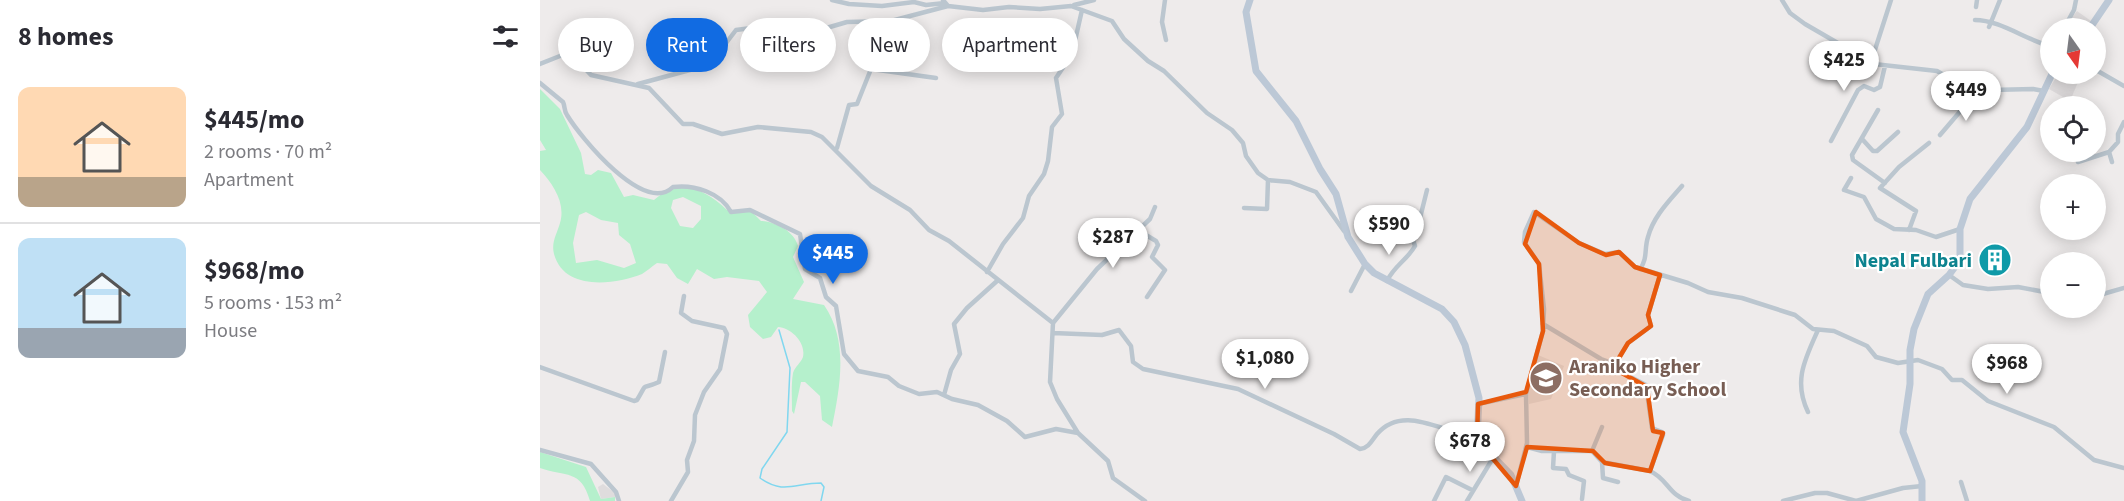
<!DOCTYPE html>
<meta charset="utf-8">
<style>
body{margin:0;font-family:"Source Sans 3",sans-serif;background:#f7f7f7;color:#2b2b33;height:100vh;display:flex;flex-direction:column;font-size:22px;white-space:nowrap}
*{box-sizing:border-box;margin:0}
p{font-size:20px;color:#7c7c81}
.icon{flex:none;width:33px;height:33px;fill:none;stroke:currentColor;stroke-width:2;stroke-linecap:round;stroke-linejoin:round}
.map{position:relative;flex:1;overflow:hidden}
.panel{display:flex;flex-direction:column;background:#fff;width:540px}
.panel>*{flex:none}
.hud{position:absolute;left:18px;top:18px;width:570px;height:54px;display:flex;gap:12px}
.needle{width:39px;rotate:166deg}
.controls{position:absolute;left:1500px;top:18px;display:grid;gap:12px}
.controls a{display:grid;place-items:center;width:66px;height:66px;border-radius:50%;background:#fff;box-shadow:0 3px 15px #0003;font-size:30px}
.price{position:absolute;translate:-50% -51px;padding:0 14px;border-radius:21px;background:#fff;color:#222;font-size:20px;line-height:39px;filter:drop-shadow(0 2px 3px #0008)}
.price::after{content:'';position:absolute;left:50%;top:36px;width:18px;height:14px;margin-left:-9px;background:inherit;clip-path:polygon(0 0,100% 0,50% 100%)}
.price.active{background:#116be2;color:#fff}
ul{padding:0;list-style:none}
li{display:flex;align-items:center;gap:18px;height:150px;padding:0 18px}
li+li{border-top:2px solid #e1e1e2}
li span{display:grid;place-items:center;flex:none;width:168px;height:120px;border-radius:12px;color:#555}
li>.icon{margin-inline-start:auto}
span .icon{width:72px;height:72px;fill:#fffc;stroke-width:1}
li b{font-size:26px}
h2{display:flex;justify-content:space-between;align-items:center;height:72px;padding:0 18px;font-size:26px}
.tag{padding:0 21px;border-radius:27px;background:#fff;box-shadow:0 3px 15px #0003;font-size:21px;line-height:54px}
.tag.active{background:#116be2;color:#fff}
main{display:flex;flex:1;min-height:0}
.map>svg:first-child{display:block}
.education{fill:#dfdcdd}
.green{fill:#b5f0cc;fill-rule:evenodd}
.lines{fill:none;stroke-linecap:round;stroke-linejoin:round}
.stream{stroke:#80d7ef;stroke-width:1.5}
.street{stroke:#bbc6cf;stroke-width:4.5}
.secondary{stroke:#bcc8d6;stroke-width:7}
.marked{fill:#e8590c;fill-opacity:0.2;stroke:#e8590c;stroke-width:4.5;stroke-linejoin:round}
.labels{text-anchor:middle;stroke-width:4.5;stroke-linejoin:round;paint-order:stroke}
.culture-label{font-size:20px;font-weight:bold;fill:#0d838f;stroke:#fff;text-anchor:end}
.education-label{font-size:20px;font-weight:bold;fill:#785e54;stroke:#fff;text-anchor:start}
</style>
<main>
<section class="panel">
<h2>8 homes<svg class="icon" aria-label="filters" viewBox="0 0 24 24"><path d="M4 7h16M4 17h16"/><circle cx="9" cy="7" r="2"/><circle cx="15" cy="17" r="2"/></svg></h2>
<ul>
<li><span style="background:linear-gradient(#ffd9b3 75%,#b9a48a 0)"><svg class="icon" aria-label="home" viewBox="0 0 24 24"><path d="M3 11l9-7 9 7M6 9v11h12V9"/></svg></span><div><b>$445/mo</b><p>2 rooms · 70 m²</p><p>Apartment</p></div></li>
<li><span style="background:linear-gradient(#bfe0f5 75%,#9aa5b1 0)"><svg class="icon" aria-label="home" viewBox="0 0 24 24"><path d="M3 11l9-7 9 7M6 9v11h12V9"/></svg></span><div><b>$968/mo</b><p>5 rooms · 153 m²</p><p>House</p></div></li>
</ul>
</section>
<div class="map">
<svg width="1584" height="501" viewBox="0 0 1584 501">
<rect width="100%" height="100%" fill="#eeebeb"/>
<!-- education -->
<path class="education" d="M1537,11l14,10 -5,7h-22z
M522,34l8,6 1,15 -15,-4z
M1518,74l23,1 -11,26 -21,-12z
M998,355l26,11 -13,33 -22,5 -1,-14z
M63,484l12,9v4l-14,2 -3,-12z"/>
<!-- green -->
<path class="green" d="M0,89l20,20 21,44 4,21 6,1 7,-5 13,3 13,24 9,-2 21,5c26,-23 51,-11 73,10l25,2 9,9c15,1 33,10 37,25l-5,11 11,25 -11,17 31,6c25,36 16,82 8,122l-10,-7 -2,-24 -15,-14h-4l-7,32 -2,-3c0,-12 -1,-26 1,-38 2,-7 8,-10 10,-16 3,-15 -12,-29 -25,-30l-7,10 -8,2 -13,-12 -2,-12 19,-23 -8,-11 -32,-4 -13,2 -17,-10 -9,15 -11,-6 -10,-14 -10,-1c-6,4 -10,8 -15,11 -28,11 -78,17 -88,-20 -3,-12 3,-20 6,-31 6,-20 -7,-39 -20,-53v-19l6,-1 -6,-10zM143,197l18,9v13l-8,9 -13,-2 -9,-18 2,-8zM46,212l15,8 17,3 1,12 11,9 6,19 -12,5 -27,-8 -21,3 -3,-20 6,-28z
M0,452l46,15 15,32 14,-2v4h-25c-9,-32 -24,-24 -50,-33z"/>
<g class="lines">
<!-- stream -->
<path class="stream" d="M239,330l11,38 -3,64 -25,37 -2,9c24,17 35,5 61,5l3,4 -3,14"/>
<!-- street -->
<path class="street" d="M292,0l17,4 33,2 32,-4 12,3 19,-2
M403,0l5,6 35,4 26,-3 31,2 31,-3 41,15 12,18 24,22 16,10 43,42 25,17 11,13 3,13 12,17 10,7 22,2 26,10 28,39
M625,0l-3,22 4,18
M1242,0l8,13 15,11 69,40 63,7 42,25 12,-6 42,-1 11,2
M534,5l20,-5
M1436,7l1,-7
M1435,20c25,0 51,20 75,26
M1449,27l11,-27
M1524,28l10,-18 2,-10
M1331,62l20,-62
M0,64l25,-10 8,2 18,19 58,13 34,36h10l29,10 36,-7 53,5 11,5 49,49 39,24 19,20 20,11 104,82 -3,59 7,17 21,34
M1556,70l28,16
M0,83l23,19c2,4 1,9 4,13 14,23 77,100 106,72 21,-3 48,6 58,25l19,-2 50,24 5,35 15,9 6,19 10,9 8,48 14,17 30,6 11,9 20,8 18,-2 15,7 26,6 29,16 18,16 31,-8 22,4 30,28 5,17 32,23
M98,84l63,-17 19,-16 16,-21 51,-7 36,6 24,-7 44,-1 57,-15
M1338,110l-26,45 1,5 32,23
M1400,135l35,-41
M1323,140l10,11h4l21,-19
M1291,141l27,-51 6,-4 10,4 6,-3 5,-21
M297,148l12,-43 8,-1 14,-35 65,9
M1538,162l31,-10
M1572,162l-3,-10 9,-10v-8l6,-12
M1311,178l-7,12 20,7 12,22 18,10 22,1 20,7 24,-8
M704,208l23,1 1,-29
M596,229l20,12 2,4 -6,12 13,13 -18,27
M1369,230l7,-19 -36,-23 19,-21 30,-24
M1100,269c8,-11 4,-20 8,-32 5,-20 21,-36 34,-51
M447,272l16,-28 20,-26 6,-22 15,-22 4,-13 4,-34 10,-13 -6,-36 16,-24 10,-44
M1409,275l14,10 25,4 30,-2 32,6
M847,281c7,-15 20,-21 28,-35l-4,-12 9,-16 7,-28
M811,291l14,-27
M1556,296l28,-8
M513,323l44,-54 53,-50 5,-12
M1003,324l58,35 14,5 13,-21 23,-17 -3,-11 12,-40
M513,333l49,2 17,-5 12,16 2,16 10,7 95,20 96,45 26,15c9,-1 12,-9 17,-15 21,-24 49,-11 75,-3l6,11 9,7 12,-5
M0,367l94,34 3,-1c12,-20 2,-9 22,-18l6,-30
M404,395l7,-25 9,-16 -6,-30 13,-16 30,-27
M938,404l48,-10
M1268,412c-15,-31 -3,-53 10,-82
M987,447l15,4h50l10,11 1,16 15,4
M0,450l51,14 25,28 3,9
M1014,451l-1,17 13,1 3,6 15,6 -2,18
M1052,451l10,-24
M1062,462l48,9 13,-36 -1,-3 -10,-4 -6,-43 -29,-15 -3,-5
M1110,471c18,8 18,24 39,30
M1421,482l6,19
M976,486l11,-43 -1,-49 17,-63 1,-22 -5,-45 -15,-22 1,-10 9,-20 45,31 26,11 14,-2 16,15 53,16 20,9 34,6 53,17 18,14 21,2 33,15 9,11 22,6 20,-3 24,9 10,11h10l26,21 66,26 40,33 30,8
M131,501l17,-29 -1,-12 7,-19 1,-26 9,-23 16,-23 7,-35 -3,-6 -32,-7 -11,-8 3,-17
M894,501l12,-24 26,13
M927,501l26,-43
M1243,501l32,-8h12l29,8 47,-13 19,-2"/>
<!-- secondary -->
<path class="secondary" d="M710,0l-4,12 10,59 40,50 24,48 16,25 12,43 17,27 9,9 68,36 12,13 11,23 14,53 -2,42 34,35 11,26
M1550,28l19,-28
M1382,501v-20l-19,-49 7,-48v-34l4,-21 14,-35 21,-19 11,-15v-31l10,-30 57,-72 25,-53"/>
</g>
<!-- marked area -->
<path class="marked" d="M996,212l43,31 27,12 13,-3 16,15 25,8 -12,40 3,11 -23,17 -15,25 34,19 6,44 10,2 -13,38 -45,-8 -12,-12 -66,-4 -11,39 -39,-46 1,-36 48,-12 17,-61 -4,-67 -14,-20z"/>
<!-- icons -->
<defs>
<symbol id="building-disc" viewBox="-11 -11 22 22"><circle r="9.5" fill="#0f9aa8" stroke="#fff"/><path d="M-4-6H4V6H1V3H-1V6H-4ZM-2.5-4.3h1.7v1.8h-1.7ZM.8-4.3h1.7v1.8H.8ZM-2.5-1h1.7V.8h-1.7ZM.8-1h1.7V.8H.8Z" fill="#fff"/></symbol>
<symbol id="school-disc" viewBox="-11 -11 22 22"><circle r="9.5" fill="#8d6e63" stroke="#fff"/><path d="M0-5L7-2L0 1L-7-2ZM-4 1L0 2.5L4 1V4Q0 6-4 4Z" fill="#fff"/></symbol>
</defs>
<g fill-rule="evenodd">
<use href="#building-disc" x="1436" y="241" width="38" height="38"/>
<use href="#school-disc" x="987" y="359" width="38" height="38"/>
</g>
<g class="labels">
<!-- culture labels -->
<g class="culture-label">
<text x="1432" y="267">Nepal Fulbari</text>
</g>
<!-- education labels -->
<g class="education-label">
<text x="1029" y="373">Araniko Higher<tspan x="1029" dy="23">Secondary School</tspan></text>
</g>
</g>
</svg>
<div class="controls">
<a><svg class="needle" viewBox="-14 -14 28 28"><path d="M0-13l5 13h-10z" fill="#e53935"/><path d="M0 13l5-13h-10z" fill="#7c7c81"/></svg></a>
<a><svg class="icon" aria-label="locate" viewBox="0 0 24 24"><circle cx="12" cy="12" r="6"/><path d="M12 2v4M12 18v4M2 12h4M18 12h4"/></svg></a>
<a>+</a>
<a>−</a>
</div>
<b class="price" style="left:1304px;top:92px">$425</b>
<b class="price" style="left:1426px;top:122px">$449</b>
<b class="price" style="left:849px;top:256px">$590</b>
<b class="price" style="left:573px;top:269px">$287</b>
<b class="price active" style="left:293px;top:285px">$445</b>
<b class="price" style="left:725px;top:390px">$1,080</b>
<b class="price" style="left:1467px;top:395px">$968</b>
<b class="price" style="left:930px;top:473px">$678</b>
<div class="hud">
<a class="tag">Buy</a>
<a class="tag active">Rent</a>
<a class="tag">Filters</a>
<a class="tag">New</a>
<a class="tag">Apartment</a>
</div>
</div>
</main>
